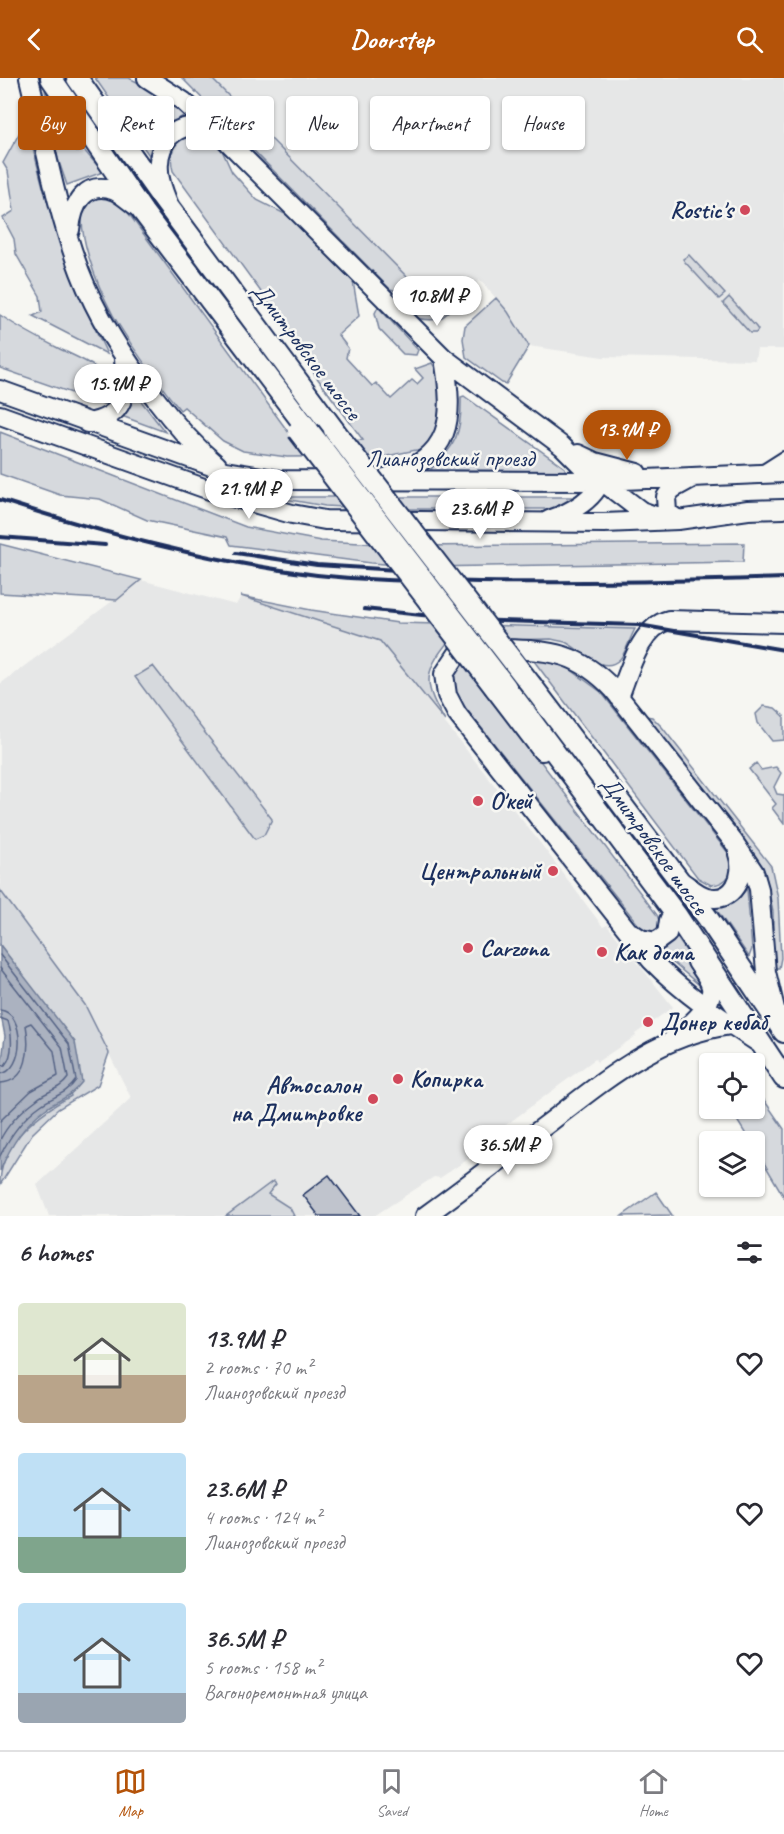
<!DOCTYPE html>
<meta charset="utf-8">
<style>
body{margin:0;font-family:Caveat,sans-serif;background:#f7f7f7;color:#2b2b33;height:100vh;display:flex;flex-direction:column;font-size:22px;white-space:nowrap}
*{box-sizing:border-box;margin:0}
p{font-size:20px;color:#7c7c81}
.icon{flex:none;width:33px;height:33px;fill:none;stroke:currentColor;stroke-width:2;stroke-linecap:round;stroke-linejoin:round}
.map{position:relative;height:1138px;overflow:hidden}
.panel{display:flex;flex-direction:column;background:#fff;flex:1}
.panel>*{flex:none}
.banner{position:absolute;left:18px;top:18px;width:748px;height:54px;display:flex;gap:12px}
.buttons{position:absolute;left:699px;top:975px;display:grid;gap:12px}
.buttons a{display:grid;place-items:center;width:66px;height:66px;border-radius:6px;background:#fff;box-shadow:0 2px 4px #0004;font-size:30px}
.price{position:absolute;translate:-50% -51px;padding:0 14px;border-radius:21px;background:#fff;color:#222;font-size:20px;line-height:39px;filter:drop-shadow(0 2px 3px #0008)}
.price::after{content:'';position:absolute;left:50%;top:36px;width:18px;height:14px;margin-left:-9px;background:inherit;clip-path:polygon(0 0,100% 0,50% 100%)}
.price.on{background:#b45309;color:#fff}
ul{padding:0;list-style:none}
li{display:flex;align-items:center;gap:18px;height:150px;padding:0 18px}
li span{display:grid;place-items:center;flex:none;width:168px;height:120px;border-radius:6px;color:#555}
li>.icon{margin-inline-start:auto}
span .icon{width:72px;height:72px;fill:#fffc;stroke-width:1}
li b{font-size:26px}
h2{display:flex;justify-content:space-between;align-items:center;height:72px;padding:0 18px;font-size:26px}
.tag{padding:0 21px;border-radius:6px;background:#fff;box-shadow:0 2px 4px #0004;font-size:21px;line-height:54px}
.tag.on{background:#b45309;color:#fff}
header{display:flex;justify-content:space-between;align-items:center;height:78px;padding:0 18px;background:#b45309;color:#fff;font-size:27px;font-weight:800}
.tabs{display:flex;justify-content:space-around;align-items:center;height:84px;border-top:2px solid #e1e1e2;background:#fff;font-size:16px;color:#7c7c81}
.tabs a{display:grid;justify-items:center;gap:3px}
.tabs .on{color:#b45309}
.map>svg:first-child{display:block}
.built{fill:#e6e7e7}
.green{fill:#d6d9dd;stroke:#78849e;stroke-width:1.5}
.water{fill:#abb2c0;stroke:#717e99;stroke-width:1.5}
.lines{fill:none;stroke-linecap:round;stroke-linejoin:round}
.shore{stroke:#556385;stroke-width:1.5}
.building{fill:#c0c4cd;stroke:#1b2f5e;stroke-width:1.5}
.street-casing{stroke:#1b2f5e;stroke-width:16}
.secondary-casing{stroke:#1b2f5e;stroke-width:22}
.primary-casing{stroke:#1b2f5e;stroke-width:24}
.street{stroke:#f6f6f2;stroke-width:12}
.secondary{stroke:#f6f6f2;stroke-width:18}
.primary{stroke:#f6f6f2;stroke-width:20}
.rail{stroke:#1b2f5e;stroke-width:4}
.secondary-bridge-casing{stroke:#1b2f5e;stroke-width:22;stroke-linecap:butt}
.primary-bridge-casing{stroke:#1b2f5e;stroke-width:24;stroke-linecap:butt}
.secondary-bridge{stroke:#f6f6f2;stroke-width:18}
.primary-bridge{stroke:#f6f6f2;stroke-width:20}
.poi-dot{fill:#d1495b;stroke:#f6f6f2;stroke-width:2}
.labels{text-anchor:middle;stroke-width:5;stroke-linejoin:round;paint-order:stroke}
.poi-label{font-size:24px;font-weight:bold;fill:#1b2f5e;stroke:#f6f6f2;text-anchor:start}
.street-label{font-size:24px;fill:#1b2f5e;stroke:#f6f6f2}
</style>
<header><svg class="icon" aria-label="back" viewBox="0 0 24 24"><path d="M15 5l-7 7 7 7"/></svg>Doorstep<svg class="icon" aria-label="search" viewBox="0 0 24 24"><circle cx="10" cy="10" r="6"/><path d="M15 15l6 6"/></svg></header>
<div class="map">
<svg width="784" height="1138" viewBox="0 0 784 1138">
<rect width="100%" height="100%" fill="#f6f6f2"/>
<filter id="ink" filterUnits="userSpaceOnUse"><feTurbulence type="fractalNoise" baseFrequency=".0167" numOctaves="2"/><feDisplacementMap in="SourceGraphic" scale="12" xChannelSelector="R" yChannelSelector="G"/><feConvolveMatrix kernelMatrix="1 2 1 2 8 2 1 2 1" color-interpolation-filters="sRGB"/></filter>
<g filter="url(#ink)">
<!-- built -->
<path class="built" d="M211,0h573v271h-27l-2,11 -152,-3 -74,-11 -21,-34 -28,-32 -22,22 -48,-22z
M141,502l95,25 5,-9 139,45 161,203 62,83 4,-2 66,82 -38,27 1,2 -39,26 -2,-3 -112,83 3,5 -46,31 -6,-1 -60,39h-325l-12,-31 94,-87 -46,-93 -85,-115v-206z"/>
<!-- green -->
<path class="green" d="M95,0h34l38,19 22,15 -24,16 -14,30z
M182,0h29l199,202 -12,11 -8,-2z
M44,6c9,25 18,47 33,68l5,-4 21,24 -36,13 -9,-26z
M26,43l17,66h6l26,99 32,68 -74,-38 9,-4 -2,-16 -24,-42 -2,-15 -11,-21 11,-7 -6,-40 -5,-8z
M193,56l18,3 9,9 12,26 25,28 30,15 66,66 6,35 -21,19 10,13 -2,10 26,28 4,-3 15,16 21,-19 5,4 6,-6 -8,-9 17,-6 9,14 1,50 -22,26 -4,-3 -29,6 -100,1 -44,-6 -20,-10 -39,-34 -4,3c-24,-30 -48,-62 -67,-95 -12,-22 -46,-98 -23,-116 4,-3 12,-4 18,-5l13,9 176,241 66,-4 -48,-65 -11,-24 -131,-180c-5,-19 1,-32 20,-37z
M689,177l36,39 -6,5 -34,-37 -2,-3z
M418,206l40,18c-15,17 -19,21 -42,16l-9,-13z
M729,219l27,30 2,3 -2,3h-6l-27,-30z
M496,220l12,14 21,34 -23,38 -4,-1 -36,-26 -3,-18 2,-13z
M378,229l40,43 -2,5 -13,-1 -24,-25 -4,-16z
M0,237c18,12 38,23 58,33 24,12 45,18 59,43l-5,11 -6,3 -106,-37z
M131,310l34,44 -46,-17z
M464,318l101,72v3l-135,-1c26,-23 32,-38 31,-73z
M0,354l246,95 75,14 98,5 325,-3 -1,19 -317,5 -55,-4 -140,-18 -4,-8 -80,-17 -47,-21 -40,-4 -60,-21z
M273,419h310l-25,12h-177l-56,-3z
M0,466l141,36 -24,20 -117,-7z
M241,518l70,14 87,13 237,6c-5,9 -9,23 -15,30 -18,18 -40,-11 -55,-17 -5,-1 -10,-2 -14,-3l-102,2c-28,32 -24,46 -4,80l-65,-80z
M531,579l36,10 34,25 128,162c8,16 -1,30 -18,31l-13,-7z
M463,581l194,256 3,8 -4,7 -8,2 -7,-4 -185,-232 -3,-22z
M153,588l119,153 -8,16 -9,4 -120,-162z
M764,628l11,2 9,8v24l-12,1 -14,-18 -2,-9z
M645,638l7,1 10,10 109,139 7,32 3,60 -2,10h-4l-2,-7v-49l-8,-40 -29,-43z
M756,685l5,7 15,-3 5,6 -7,14 3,7 7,1v29l-12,-16 4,-4 -27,-35z
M747,811l5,60 -3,8 -33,-48 23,-12z
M0,812l85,115 24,48 -11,32 -40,24 -26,25 -32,51c0,-43 37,-71 71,-89l-36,-104 -35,-47z
M692,836l2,1 43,63 -4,3 -43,-63z
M676,858l30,44 -2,9 -46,-39 8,-3z
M755,1009l29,42v68l-29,-49 -1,-6 -4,-1 -20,-32 24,-1z
M273,1103l3,3 -8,10 22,14 4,8h-68z
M656,1114l16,23 -50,1z"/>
<!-- water -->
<path class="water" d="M0,867l75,97 7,40c-14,18 -22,16 -38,28 -21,15 -34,37 -44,61v-94l5,-41 -5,-26z"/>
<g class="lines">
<!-- shore -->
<path class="shore" d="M0,877l69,89 7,36c-9,14 -22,16 -35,25 -19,13 -31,31 -41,51
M0,890l62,79 6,31c-8,12 -22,13 -32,22 -15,11 -28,24 -36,40
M0,932c26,2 25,62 0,64
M0,940l8,3c4,12 6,34 -3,44l-5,1
M0,1005c29,-1 30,-36 26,-58l5,-2 23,28 4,25 -27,15 -31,30"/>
</g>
<!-- building -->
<path class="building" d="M329,1097l9,12 22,29h-41l-16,-21z"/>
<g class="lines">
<defs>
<path id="street" d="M762,394l22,-14"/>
<path id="secondary" d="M29,0c15,63 28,134 51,194 18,47 44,87 75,126 18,24 38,47 62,67
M147,0l36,23 43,39 218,218 118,88 19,19 60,46 20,7
M168,125c-4,-10 -9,-22 -9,-32 -3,-34 24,-55 54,-38
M70,152c2,-25 15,-51 45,-39 8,4 16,12 24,17
M0,312l225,81 55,9 321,1 183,-8
M0,337l215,77 77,22 33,6 279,3 74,-3 70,-10 36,-1
M87,345c39,-6 40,-30 37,-64
M578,376l17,8 42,11
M385,400c69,-21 69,-59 59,-120
M549,442c21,-7 50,-22 53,-46
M678,442l-11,-8 -1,-15 6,-8 20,-11
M494,610l48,63
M619,619c10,-25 21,-70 50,-77l115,3
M682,804c8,5 16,13 25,15 26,7 39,-21 31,-43
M632,855l9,6 15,3 11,-8 2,-14
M672,962c14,-12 42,-32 39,-53 -2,-9 -9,-17 -14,-25
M762,967c-40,-26 -77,-50 -111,-85l-194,-246 -10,-19 -3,-21 14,-21c15,-6 30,-4 46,-4 47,1 75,4 109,40l120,152 21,31 5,17 7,83 12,49
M425,1138c42,-30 84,-63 125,-94 56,-43 108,-87 180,-97"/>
<path id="primary" d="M51,0l92,134 166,219
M77,0l85,120 172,232
M532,608l175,231 77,115
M506,609l171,229 107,162"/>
</defs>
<!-- street casing -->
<use href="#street" class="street-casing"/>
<!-- secondary casing -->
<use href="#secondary" class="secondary-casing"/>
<!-- primary casing -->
<use href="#primary" class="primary-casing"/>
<!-- street -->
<use href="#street" class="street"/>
<!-- secondary -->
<use href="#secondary" class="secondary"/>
<!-- primary -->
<use href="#primary" class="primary"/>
<!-- rail -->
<path class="rail" d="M0,422c104,33 209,62 317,75 54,6 109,6 163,7 102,1 203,-1 304,-4
M0,459l105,8
M236,475l81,12 128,8
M364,531l106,11 169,5 145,25"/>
<defs>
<path id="secondary-bridge" d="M297,353l197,257"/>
<path id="primary-bridge" d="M334,352l198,256
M309,353l197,256"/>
</defs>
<!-- secondary-bridge casing -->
<use href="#secondary-bridge" class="secondary-bridge-casing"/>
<!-- primary-bridge casing -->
<use href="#primary-bridge" class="primary-bridge-casing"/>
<!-- secondary-bridge -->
<use href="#secondary-bridge" class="secondary-bridge"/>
<!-- primary-bridge -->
<use href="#primary-bridge" class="primary-bridge"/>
</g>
</g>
<!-- markers -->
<g class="poi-dot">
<circle cx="745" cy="132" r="6"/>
<circle cx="478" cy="723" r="6"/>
<circle cx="553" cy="793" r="6"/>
<circle cx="468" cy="870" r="6"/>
<circle cx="602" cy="874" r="6"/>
<circle cx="648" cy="944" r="6"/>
<circle cx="398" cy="1001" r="6"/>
<circle cx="373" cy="1021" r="6"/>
</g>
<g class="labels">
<!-- poi labels -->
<g class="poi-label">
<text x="733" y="140" text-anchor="end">Rostic's</text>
<text x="490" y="731">О'кей</text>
<text x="541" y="801" text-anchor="end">Центральный</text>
<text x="480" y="878">Carzona</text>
<text x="614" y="882">Как дома</text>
<text x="660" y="952">Донер кебаб</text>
<text x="410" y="1009">Копирка</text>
<text x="361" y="1015" text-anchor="end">Автосалон<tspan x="361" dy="28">на Дмитровке</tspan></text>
</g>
<!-- street labels -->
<g class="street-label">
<text transform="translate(307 273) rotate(53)" y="8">Дмитровское шоссе</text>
<text x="450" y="388">Лианозовский проезд</text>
<text transform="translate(655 767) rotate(54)" y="8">Дмитровское шоссе</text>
</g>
</g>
</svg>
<div class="buttons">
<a><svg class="icon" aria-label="locate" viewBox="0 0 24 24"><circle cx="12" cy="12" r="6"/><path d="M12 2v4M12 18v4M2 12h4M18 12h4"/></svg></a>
<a><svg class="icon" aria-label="layers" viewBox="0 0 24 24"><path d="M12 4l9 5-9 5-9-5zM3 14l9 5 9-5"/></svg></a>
</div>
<b class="price" style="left:437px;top:249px">10.8M ₽</b>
<b class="price" style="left:118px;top:337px">15.9M ₽</b>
<b class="price on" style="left:627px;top:383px">13.9M ₽</b>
<b class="price" style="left:249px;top:442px">21.9M ₽</b>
<b class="price" style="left:480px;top:462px">23.6M ₽</b>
<b class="price" style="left:508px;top:1098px">36.5M ₽</b>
<div class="banner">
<a class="tag on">Buy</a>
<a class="tag">Rent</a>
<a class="tag">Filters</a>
<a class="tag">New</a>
<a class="tag">Apartment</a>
<a class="tag">House</a>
</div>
</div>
<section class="panel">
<h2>6 homes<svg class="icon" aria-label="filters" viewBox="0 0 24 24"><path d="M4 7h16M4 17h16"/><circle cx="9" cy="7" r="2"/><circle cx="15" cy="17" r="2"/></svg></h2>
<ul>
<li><span style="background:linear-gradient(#dfe7d0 60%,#b9a48a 0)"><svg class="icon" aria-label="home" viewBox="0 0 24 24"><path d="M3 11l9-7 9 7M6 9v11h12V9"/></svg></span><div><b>13.9M ₽</b><p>2 rooms · 70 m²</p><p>Лианозовский проезд</p></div><svg class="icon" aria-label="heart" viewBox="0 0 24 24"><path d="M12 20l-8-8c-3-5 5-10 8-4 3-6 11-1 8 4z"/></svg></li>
<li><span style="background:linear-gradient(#bfe0f5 70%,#7fa58c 0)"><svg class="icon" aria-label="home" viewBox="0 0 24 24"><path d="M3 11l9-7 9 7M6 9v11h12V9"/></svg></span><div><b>23.6M ₽</b><p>4 rooms · 124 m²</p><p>Лианозовский проезд</p></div><svg class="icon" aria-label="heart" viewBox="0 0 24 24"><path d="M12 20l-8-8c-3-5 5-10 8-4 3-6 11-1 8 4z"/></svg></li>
<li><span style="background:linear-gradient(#bfe0f5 75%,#9aa5b1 0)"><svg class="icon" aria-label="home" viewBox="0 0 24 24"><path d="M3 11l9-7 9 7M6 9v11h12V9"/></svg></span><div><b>36.5M ₽</b><p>5 rooms · 158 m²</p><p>Вагоноремонтная улица</p></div><svg class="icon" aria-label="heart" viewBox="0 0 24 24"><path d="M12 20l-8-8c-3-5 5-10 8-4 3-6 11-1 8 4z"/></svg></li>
</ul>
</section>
<nav class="tabs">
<a class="on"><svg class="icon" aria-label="map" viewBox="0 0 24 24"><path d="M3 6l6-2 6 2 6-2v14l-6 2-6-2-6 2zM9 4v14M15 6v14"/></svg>Map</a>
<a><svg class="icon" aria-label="saved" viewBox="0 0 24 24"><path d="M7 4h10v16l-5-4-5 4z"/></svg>Saved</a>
<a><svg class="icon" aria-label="home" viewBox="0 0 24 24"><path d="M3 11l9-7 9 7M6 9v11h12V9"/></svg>Home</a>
</nav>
